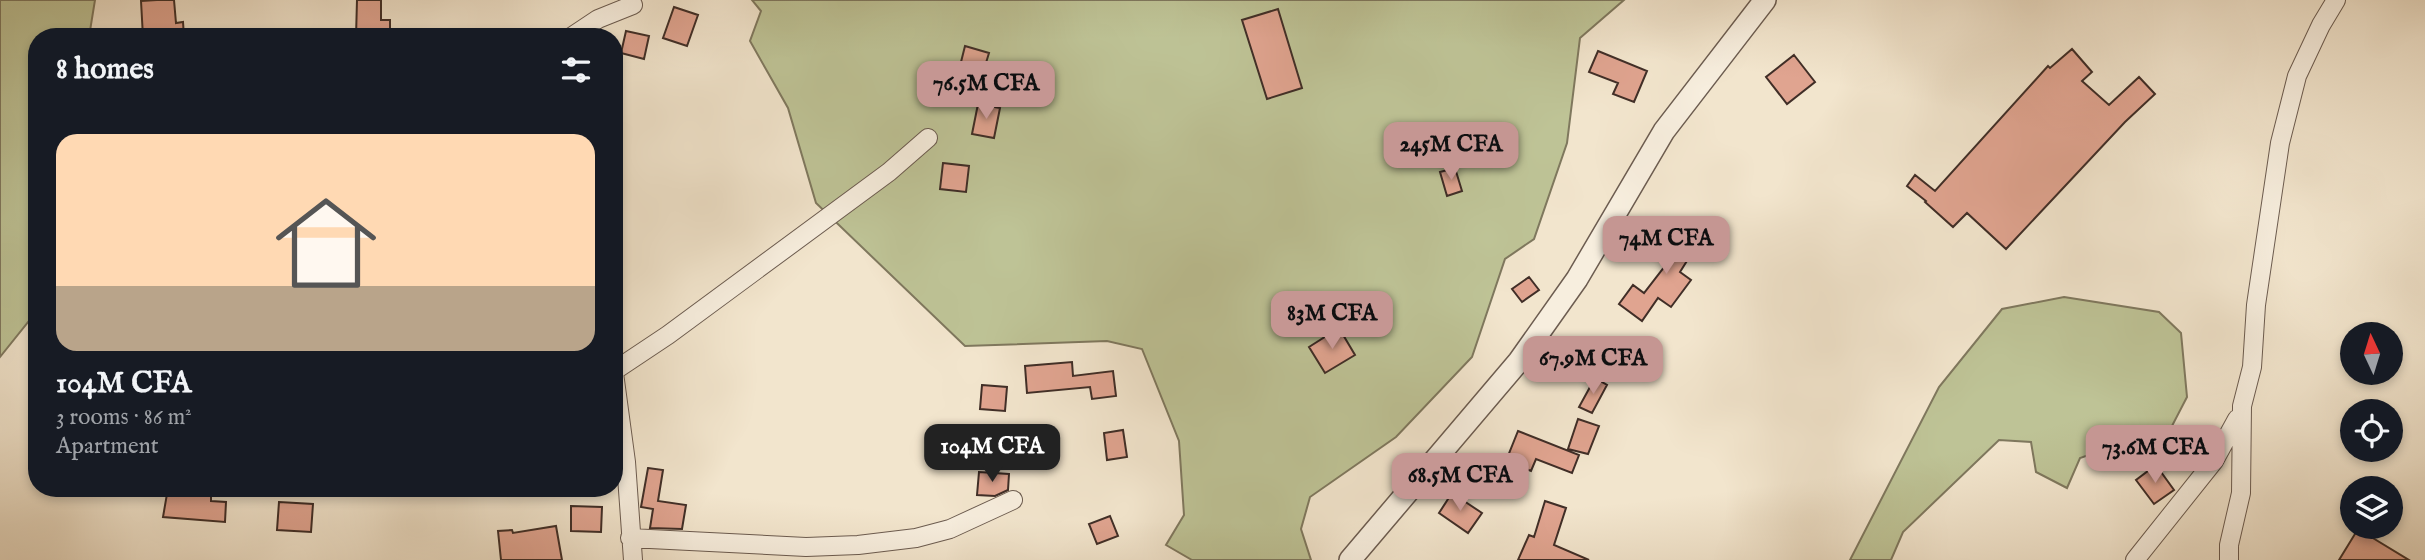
<!DOCTYPE html>
<meta charset="utf-8">
<style>
body{margin:0;font-family:"IM FELL English",serif;background:#242831;color:#f1f3f6;height:100vh;display:flex;flex-direction:column;font-size:26px;white-space:nowrap}
*{box-sizing:border-box;margin:0}
p{font-size:23px;color:#9ea1a6}
.icon{flex:none;width:38px;height:38px;fill:none;stroke:currentColor;stroke-width:2;stroke-linecap:round;stroke-linejoin:round}
.map{position:relative;flex:1;overflow:hidden}
.drawer{position:absolute;left:28px;top:28px;width:595px;height:469px;display:flex;flex-direction:column;background:#171b24;border-radius:28px;box-shadow:0 4px 10px #0003}
.drawer>*{flex:none}
.needle{width:46px;rotate:356deg}
.controls{position:absolute;left:2340px;top:322px;display:grid;gap:14px}
.controls a{display:grid;place-items:center;width:63px;height:63px;border-radius:50%;background:#171b24;box-shadow:0 4px 10px #0003;font-size:35px}
.price{position:absolute;translate:-50% -60px;padding:0 16px;border-radius:14px;background:#c59692;color:#111;font-size:23px;line-height:46px;filter:drop-shadow(0 2px 4px #0008)}
.price::after{content:'';position:absolute;left:50%;top:42px;width:21px;height:16px;margin-left:-10px;background:inherit;clip-path:polygon(0 0,100% 0,50% 100%)}
.price.selected{background:#222;color:#fff}
ul{padding:0;list-style:none}
li{display:grid;align-content:center;gap:14px;height:371px;padding:0 28px}
li+li{border-top:2px solid #363941}
li span{display:grid;place-items:center;height:217px;border-radius:21px;color:#555}
li>.icon{margin-inline-start:auto}
span .icon{width:126px;height:126px;fill:#fffc;stroke-width:1}
li b{font-size:30px}
h2{display:flex;justify-content:space-between;align-items:center;height:84px;padding:0 28px;font-size:30px}
.map>svg:first-child{display:block}
.green{fill:#bec396;stroke:#7f785e;stroke-width:2}
.building{fill:#e0a490;stroke:#402e27;stroke-width:2}
.lines{fill:none;stroke-linecap:round;stroke-linejoin:round}
.minor-casing{stroke:#6c5c50;stroke-width:20}
.tertiary-casing{stroke:#6c5c50;stroke-width:24}
.minor{stroke:#f7eede;stroke-width:18}
.tertiary{stroke:#f7eede;stroke-width:21}
</style>
<div class="map">
<svg width="2425" height="560" viewBox="0 0 2425 560">
<rect width="100%" height="100%" fill="#f2e5cd"/>
<filter id="stains"><feTurbulence type="fractalNoise" baseFrequency=".00286" numOctaves="4"/><feColorMatrix values="0 0 0 0 .2 0 0 0 0 .09 0 0 0 0 .02 0 0 0 .5 -.17"/></filter>
<radialGradient id="worn" r=".72"><stop offset=".6" stop-color="#630" stop-opacity="0"/><stop offset="1" stop-color="#630" stop-opacity=".3"/></radialGradient>
<!-- green -->
<path class="green" d="M0,0h95l-6,37h-52v274l-37,46z
M752,0h872l-44,38 -13,105 -33,96 -29,20 -33,98 -76,80 -86,60 -9,32 10,31h-119l-26,-15 18,-30 -5,-74 -37,-92 -35,-8 -142,5 -149,-143 -28,-95 -38,-67 11,-30z
M2064,297l95,15 22,21 6,64 -15,29 -92,32 -13,30 -31,-16 -5,-30 -32,-2 -96,92 -12,28h-41l89,-173 63,-78z"/>
<!-- building -->
<path class="building" d="M157,0h17l2,23 7,-1 1,15h-41l-2,-36z
M357,0h24v20h9v17h-34z
M674,7l24,8 -11,31 -24,-8z
M1278,9l24,79 -35,11 -25,-79z
M626,31l23,5 -5,23 -23,-6z
M965,46l24,7 -7,23 -23,-6z
M2072,49l20,23 -10,9 27,24 30,-28 16,17 -30,28 -119,127 -39,-36 -14,14 -28,-25 1,-1 -19,-15 8,-11 20,16 113,-125 2,2z
M1598,51l49,20 -13,31 -21,-8 5,-11 -29,-11z
M1794,55l21,27 -28,22 -21,-27z
M978,104l22,4 -6,30 -22,-4z
M943,163l26,3 -3,26 -26,-3z
M1455,168l7,23 -15,5 -7,-24z
M1699,223l8,6 -27,43 11,8 -20,27 -13,-9 -16,23 -23,-17 14,-19 11,8 31,-40 -10,-6 14,-21 12,8z
M1529,277l10,13 -17,12 -10,-13z
M1339,328l16,27 -30,18 -16,-26z
M1072,362l1,14 40,-5 3,25 -24,3 -2,-12 -63,6 -2,-27z
M1595,378l12,7 -15,28 -13,-6z
M982,385l25,2 -2,24 -25,-2z
M1578,419l21,7 -11,28 -20,-5z
M1123,430l4,27 -20,3 -3,-27z
M1518,431l61,24 -7,18 -36,-14 -5,12 -25,-10z
M2156,465l18,25 -20,14 -18,-24z
M648,468l15,2 -5,31 28,4 -4,24 -32,-1 3,-19 -12,-2z
M979,472l30,2 -1,16 -13,6 -18,-1z
M168,488h43v13l15,1 -1,20 -62,-5z
M1452,493l30,20 -14,20 -29,-20z
M1545,501l21,7 -12,37 35,15h-71l11,-25 5,2z
M279,502l34,2 -2,28 -34,-2z
M571,506l31,1 -1,25 -30,-1z
M1110,516l8,20 -21,8 -8,-20z
M556,526l6,34h-61l-3,-29 14,-1 1,3z
M2358,529l51,31h-70z"/>
<g class="lines">
<defs>
<path id="minor" d="M571,37l27,-18 35,-14
M614,371l54,-36 221,-163 39,-34
M614,373l12,89 7,98
M630,538l176,9 52,-2 58,-7 34,-9 63,-29
M2135,560l79,-99 23,-42
M2229,560v-15l12,-52 1,-87 10,-39 4,-62 24,-162 17,-67 24,-51 15,-25"/>
<path id="tertiary" d="M1350,560l169,-199 58,-82 87,-148 101,-131"/>
</defs>
<!-- minor casing -->
<use href="#minor" class="minor-casing"/>
<!-- tertiary casing -->
<use href="#tertiary" class="tertiary-casing"/>
<!-- minor -->
<use href="#minor" class="minor"/>
<!-- tertiary -->
<use href="#tertiary" class="tertiary"/>
</g>
<rect width="100%" height="100%" filter="url(#stains)"/>
<rect width="100%" height="100%" fill="url(#worn)"/>
</svg>
<div class="controls">
<a><svg class="needle" viewBox="-14 -14 28 28"><path d="M0-13l5 13h-10z" fill="#e53935"/><path d="M0 13l5-13h-10z" fill="#9ea1a6"/></svg></a>
<a><svg class="icon" aria-label="locate" viewBox="0 0 24 24"><circle cx="12" cy="12" r="6"/><path d="M12 2v4M12 18v4M2 12h4M18 12h4"/></svg></a>
<a><svg class="icon" aria-label="layers" viewBox="0 0 24 24"><path d="M12 4l9 5-9 5-9-5zM3 14l9 5 9-5"/></svg></a>
</div>
<b class="price" style="left:986px;top:121px">76.5M CFA</b>
<b class="price" style="left:1451px;top:182px">245M CFA</b>
<b class="price" style="left:1666px;top:276px">74M CFA</b>
<b class="price" style="left:1332px;top:351px">83M CFA</b>
<b class="price" style="left:1593px;top:396px">67.9M CFA</b>
<b class="price selected" style="left:992px;top:484px">104M CFA</b>
<b class="price" style="left:2155px;top:485px">73.6M CFA</b>
<b class="price" style="left:1460px;top:513px">68.5M CFA</b>
<section class="drawer">
<h2>8 homes<svg class="icon" aria-label="filters" viewBox="0 0 24 24"><path d="M4 7h16M4 17h16"/><circle cx="9" cy="7" r="2"/><circle cx="15" cy="17" r="2"/></svg></h2>
<ul>
<li><span style="background:linear-gradient(#ffd9b3 70%,#b9a48a 0)"><svg class="icon" aria-label="home" viewBox="0 0 24 24"><path d="M3 11l9-7 9 7M6 9v11h12V9"/></svg></span><div><b>104M CFA</b><p>3 rooms · 86 m²</p><p>Apartment</p></div></li>
</ul>
</section>
</div>
